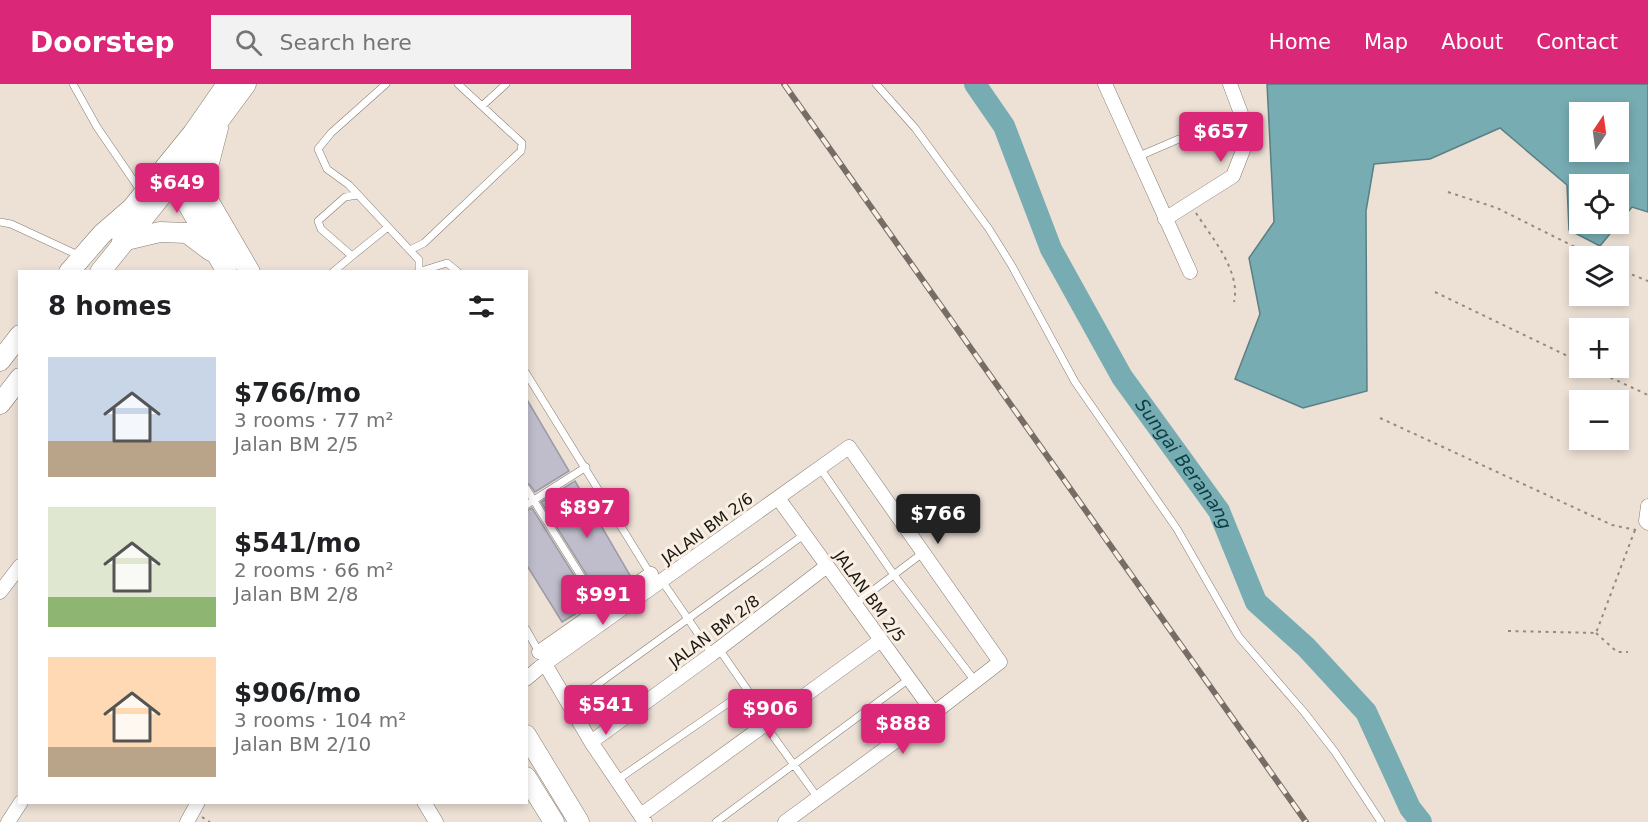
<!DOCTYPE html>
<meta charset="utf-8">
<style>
body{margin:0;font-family:"DejaVu Sans",sans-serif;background:#f2f2f2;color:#202124;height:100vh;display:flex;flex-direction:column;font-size:22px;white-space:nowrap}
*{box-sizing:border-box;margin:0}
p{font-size:20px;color:#757577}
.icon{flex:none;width:33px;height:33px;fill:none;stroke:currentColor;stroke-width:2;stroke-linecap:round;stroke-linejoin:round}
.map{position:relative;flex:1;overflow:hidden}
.side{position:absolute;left:18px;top:186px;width:510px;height:534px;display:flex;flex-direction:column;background:#fff;border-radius:0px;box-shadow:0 3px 9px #0003}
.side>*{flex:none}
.needle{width:39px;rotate:13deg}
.tools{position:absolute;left:1569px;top:18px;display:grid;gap:12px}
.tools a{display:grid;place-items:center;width:60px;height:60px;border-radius:0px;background:#fff;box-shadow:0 3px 9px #0003;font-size:30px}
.price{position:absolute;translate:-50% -51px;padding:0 14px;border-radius:6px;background:#db2777;color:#fff;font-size:20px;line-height:39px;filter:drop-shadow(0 2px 3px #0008)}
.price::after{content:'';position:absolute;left:50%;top:36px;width:18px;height:14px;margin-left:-9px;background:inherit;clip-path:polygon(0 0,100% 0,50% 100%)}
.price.selected{background:#222;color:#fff}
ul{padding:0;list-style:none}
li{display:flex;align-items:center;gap:18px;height:150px;padding:0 30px}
li span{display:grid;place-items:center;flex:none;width:168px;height:120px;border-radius:0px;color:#555}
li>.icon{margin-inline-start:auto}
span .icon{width:72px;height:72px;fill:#fffc;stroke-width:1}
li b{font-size:26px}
h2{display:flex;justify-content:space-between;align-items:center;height:72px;padding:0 30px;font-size:26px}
header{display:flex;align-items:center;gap:36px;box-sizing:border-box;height:84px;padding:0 30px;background:#db2777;color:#fff}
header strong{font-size:28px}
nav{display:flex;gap:33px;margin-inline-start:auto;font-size:21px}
.search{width:420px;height:54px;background:#f2f2f2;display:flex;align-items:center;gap:15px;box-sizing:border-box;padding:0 21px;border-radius:0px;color:#757577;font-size:22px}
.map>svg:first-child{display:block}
.water{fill:#77acb3;stroke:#5b7f83;stroke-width:1.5;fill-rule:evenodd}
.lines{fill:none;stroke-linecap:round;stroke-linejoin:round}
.river{stroke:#77acb3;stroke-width:22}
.building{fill:#bfbdcb;stroke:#9c9aa7;stroke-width:1.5}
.lane-casing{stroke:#857a70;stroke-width:8}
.street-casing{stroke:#857a70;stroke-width:15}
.secondary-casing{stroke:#857a70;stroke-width:21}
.path{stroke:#928a82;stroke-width:2;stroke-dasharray:3 4.5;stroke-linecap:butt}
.lane{stroke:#fff;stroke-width:7}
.street{stroke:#fff;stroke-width:14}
.secondary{stroke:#fff;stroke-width:20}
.rail-casing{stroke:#756d66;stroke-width:6}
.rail{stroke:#faefe3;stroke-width:4;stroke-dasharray:11;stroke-linecap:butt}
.labels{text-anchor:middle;stroke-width:6;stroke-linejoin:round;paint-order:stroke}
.street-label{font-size:16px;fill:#1b1713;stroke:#faefe3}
.water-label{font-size:18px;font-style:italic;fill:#0b3f45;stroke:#faefe3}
</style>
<header>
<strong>Doorstep</strong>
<div class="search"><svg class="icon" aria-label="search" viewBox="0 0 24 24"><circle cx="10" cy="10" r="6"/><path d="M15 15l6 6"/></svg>Search here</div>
<nav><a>Home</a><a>Map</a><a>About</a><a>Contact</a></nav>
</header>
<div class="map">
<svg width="1648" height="738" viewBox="0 0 1648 738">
<rect width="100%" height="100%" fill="#ede1d6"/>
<!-- water -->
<path class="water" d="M1267,0h381v128l-16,-5 -13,16 -1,-39h-38v40h38l-18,22 -31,-16 -2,-45 -67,-57 -70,31 -56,5 -8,47 1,180 -64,17 -68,-29 25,-65 -11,-56 25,-36zM1580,28h38v40h-38z"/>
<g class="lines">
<!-- river -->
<path class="river" id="s1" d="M975,0l29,42 47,123 71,128 97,134 37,91 50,45 60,65 44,96 11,14"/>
</g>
<!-- building -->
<path class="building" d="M526,314l43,73 -34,21 -5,-7 -4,-3z
M575,397l56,96 -30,21 -60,-96z
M532,424l60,96 -30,18 -36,-58v-53z"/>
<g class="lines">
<defs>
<path id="lane" d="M73,0l24,43 41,60
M386,0l-55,49 -13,16 9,20 22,16 70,75v11
M876,0l39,44 74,101 23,37 63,116 102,147 62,108 65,75 31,40 46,70
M482,22l24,-22
M1137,73l42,-18
M358,111l-13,2 -27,24 3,8 31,27 36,-29
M0,138l11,2 69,32
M410,166l14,-7 97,-92 1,-8 -64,-59
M333,188l19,-16
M418,188l29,-9 11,9
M526,289l125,202
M820,384l74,107 81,106
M526,404l75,120
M526,421l60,-38
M662,497l50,73
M855,520l69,-52
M526,545l14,25
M719,565l50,72
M569,621l236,-171
M765,641l53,73
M617,696l130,-90
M716,738l193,-143"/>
<path id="street" d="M1105,0l85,188
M1165,135l68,-43 16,-41 -19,-51
M778,414l156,215
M1648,422l-2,15 2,2
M0,508l20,-26
M539,568l112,-78
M545,580l46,78 54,80
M526,595l13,-11 310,-221 151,215 -66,51 -149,109
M591,658l121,-88 115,-88
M424,718l12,20
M641,731l240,-175
M8,738l13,-20
M187,738l11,-20"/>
<path id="secondary" d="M187,80l63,108
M171,85l2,10 54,93
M202,106l16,-62
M122,157l38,-9 27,1 24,18
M69,188l33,-38 30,-26 61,-75 34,-49
M100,188l87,-108 59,-80
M0,277l20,-26
M0,320l20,-26
M526,651l53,87
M526,693l28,45"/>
</defs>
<!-- lane casing -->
<use href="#lane" class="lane-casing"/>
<!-- street casing -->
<use href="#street" class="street-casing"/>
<!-- secondary casing -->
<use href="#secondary" class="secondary-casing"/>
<!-- path -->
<path class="path" d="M1448,108l49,16 96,48
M1196,129c16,25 45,58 38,89
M1618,185l30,12
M1435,208l145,70
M1590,284l58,27
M1380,334l232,107 24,5
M1508,547l88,2 39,-103
M1596,549l21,19h11
M202,733l8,5"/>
<!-- lane -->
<use href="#lane" class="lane"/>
<!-- street -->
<use href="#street" class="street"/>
<!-- secondary -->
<use href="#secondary" class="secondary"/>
<defs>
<path id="rail" d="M784,0l522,738"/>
</defs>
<!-- rail casing -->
<use href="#rail" class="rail-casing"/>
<!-- rail -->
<use href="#rail" class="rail"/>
</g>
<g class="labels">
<!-- street labels -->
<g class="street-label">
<text transform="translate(707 444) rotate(-36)" y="6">JALAN BM 2/6</text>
<text transform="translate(870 512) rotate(54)" y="6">JALAN BM 2/5</text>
<text transform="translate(714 547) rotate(-37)" y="6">JALAN BM 2/8</text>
</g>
<!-- water labels -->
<g class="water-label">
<text dy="6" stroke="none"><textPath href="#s1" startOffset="436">Sungai Beranang</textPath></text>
</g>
</g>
</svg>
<div class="tools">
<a><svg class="needle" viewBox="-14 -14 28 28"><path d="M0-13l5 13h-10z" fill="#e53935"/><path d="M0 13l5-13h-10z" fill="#757577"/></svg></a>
<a><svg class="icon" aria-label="locate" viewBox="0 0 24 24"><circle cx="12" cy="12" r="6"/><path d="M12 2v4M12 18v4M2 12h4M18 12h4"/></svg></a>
<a><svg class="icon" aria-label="layers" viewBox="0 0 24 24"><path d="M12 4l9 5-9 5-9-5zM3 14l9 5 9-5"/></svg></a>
<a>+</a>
<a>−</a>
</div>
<b class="price" style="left:1221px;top:79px">$657</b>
<b class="price" style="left:177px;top:130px">$649</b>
<b class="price" style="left:587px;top:455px">$897</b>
<b class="price selected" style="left:938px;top:461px">$766</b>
<b class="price" style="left:603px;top:542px">$991</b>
<b class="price" style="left:606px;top:652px">$541</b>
<b class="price" style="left:770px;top:656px">$906</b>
<b class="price" style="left:903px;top:671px">$888</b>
<section class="side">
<h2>8 homes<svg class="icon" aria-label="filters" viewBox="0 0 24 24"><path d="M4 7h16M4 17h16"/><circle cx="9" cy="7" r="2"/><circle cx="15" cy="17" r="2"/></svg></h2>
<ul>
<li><span style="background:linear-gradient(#c9d6e8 70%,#b9a48a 0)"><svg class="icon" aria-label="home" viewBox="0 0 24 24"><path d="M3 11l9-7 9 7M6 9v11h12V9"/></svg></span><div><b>$766/mo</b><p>3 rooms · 77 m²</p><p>Jalan BM 2/5</p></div></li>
<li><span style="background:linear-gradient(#dfe7d0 75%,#8fb573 0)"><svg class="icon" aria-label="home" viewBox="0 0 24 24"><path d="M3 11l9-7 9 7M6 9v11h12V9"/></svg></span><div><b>$541/mo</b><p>2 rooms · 66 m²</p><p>Jalan BM 2/8</p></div></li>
<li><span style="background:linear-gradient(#ffd9b3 75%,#b9a48a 0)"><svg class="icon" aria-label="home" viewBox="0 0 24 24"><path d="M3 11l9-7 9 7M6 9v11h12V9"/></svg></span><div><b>$906/mo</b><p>3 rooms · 104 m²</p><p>Jalan BM 2/10</p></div></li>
</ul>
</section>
</div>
